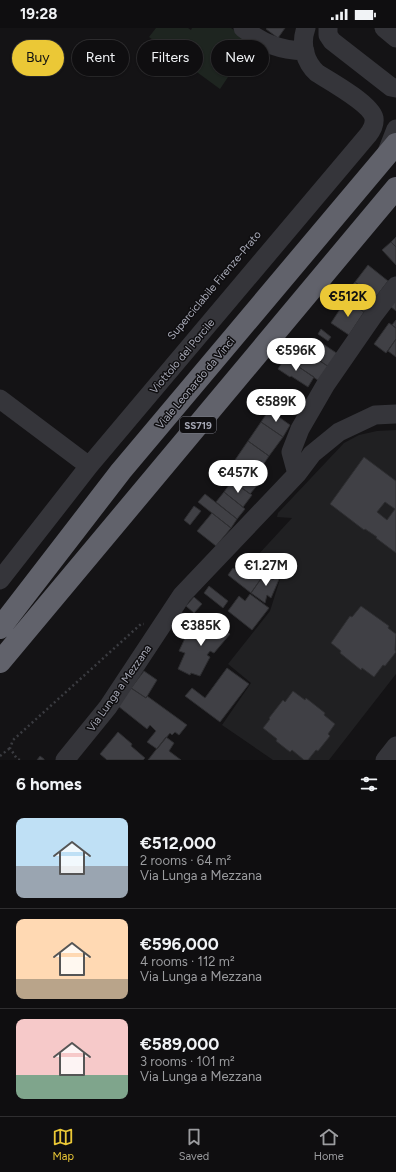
<!DOCTYPE html>
<meta charset="utf-8">
<style>
body{margin:0;font-family:Figtree,sans-serif;background:#181719;color:#f1f3f6;height:100vh;display:flex;flex-direction:column;font-size:15px;white-space:nowrap}
*{box-sizing:border-box;margin:0}
p{font-size:13px;color:#9b9c9f}
.icon{flex:none;width:22px;height:22px;fill:none;stroke:currentColor;stroke-width:2;stroke-linecap:round;stroke-linejoin:round}
.map{position:relative;height:732px;overflow:hidden}
.panel{display:flex;flex-direction:column;background:#0f0e10;flex:1}
.panel>*{flex:none}
.banner{position:absolute;left:12px;top:12px;width:372px;height:36px;display:flex;gap:8px}
.price{position:absolute;translate:-50% -34px;padding:0 9px;border-radius:14px;background:#fff;color:#222;font-size:13px;line-height:26px;filter:drop-shadow(0 1px 2px #0008)}
.price::after{content:'';position:absolute;left:50%;top:24px;width:12px;height:9px;margin-left:-6px;background:inherit;clip-path:polygon(0 0,100% 0,50% 100%)}
.price.current{background:#ebc836;color:#111}
ul{padding:0;list-style:none}
li{display:flex;align-items:center;gap:12px;height:100px;padding:0 16px}
li+li{border-top:1px solid #2f2e30}
li span{display:grid;place-items:center;flex:none;width:112px;height:80px;border-radius:8px;color:#555}
li>.icon{margin-inline-start:auto}
span .icon{width:48px;height:48px;fill:#fffc;stroke-width:1}
li b{font-size:17px}
h2{display:flex;justify-content:space-between;align-items:center;height:48px;padding:0 16px;font-size:17px}
.tag{padding:0 14px;border-radius:18px;background:#0f0e10;box-shadow:0 1px 3px #0004,0 0 0 1px #2f2e30;font-size:14px;line-height:36px}
.tag.current{background:#ebc836;color:#111}
.status{display:flex;justify-content:space-between;align-items:center;height:28px;padding:0 20px;background:#0f0e10;direction:ltr}
.status svg{height:11px;fill:currentColor}
.tab-bar{display:flex;justify-content:space-around;align-items:center;height:56px;border-top:1px solid #2f2e30;background:#0f0e10;font-size:11px;color:#9b9c9f}
.tab-bar a{display:grid;justify-items:center;gap:2px}
.tab-bar .current{color:#ebc836}
.map>svg:first-child{display:block}
.built{fill:#202022}
.green{fill:#1e2520}
.building{fill:#404045;stroke:#2e2e31;fill-rule:evenodd}
.lines{fill:none;stroke-linecap:round;stroke-linejoin:round}
.path{stroke:#3b3c41;stroke-width:2.5;stroke-dasharray:2 3;stroke-linecap:butt}
.minor{stroke:#35353a;stroke-width:19}
.highway{stroke:#61626b;stroke-width:22}
.labels{text-anchor:middle;stroke-width:3;stroke-linejoin:round;paint-order:stroke}
.shield{fill:#0f0e10;stroke:#797a84;stroke-width:1}
.shield-label{font-size:10px;font-weight:bold;fill:#a6a8b5}
.street-label{font-size:11px;fill:#a6a8b5;stroke:#0f0e10}
</style>
<div class="status"><b>19:28</b><svg viewBox="0 0 49 12"><path d="M0 12V9h3v3zM5 12V6h3v6zM10 12V3h3v9zM15 12V0h3v12zM26 1h20v11H26zM47 4h2v5h-2z"/></svg></div>
<div class="map">
<svg width="396" height="732" viewBox="0 0 396 732">
<rect width="100%" height="100%" fill="#141315"/>
<!-- built -->
<path class="built" d="M396,402v244l-67,86h-56l-51,-35 29,-42 -23,-19 42,-53 11,-35 -24,-20 35,-38 -15,-1 1,-4 66,-70 15,-8 18,-4z"/>
<!-- green -->
<path class="green" d="M156,0h32l3,2 1,-2h39l11,8 -2,23 -20,30 -71,-52z"/>
<!-- building -->
<path class="building" d="M267,0h18l-7,10 -12,-9z
M396,209v10l-5,-5z
M391,214l5,5v18l-14,-15z
M368,237l20,16 -13,17 -20,-16z
M355,254l20,16 -11,14 -23,-15 5,-7 1,2z
M396,271v12l-6,-5z
M346,272l18,12 -15,23 -18,-12z
M396,292v8l-4,-3z
M389,295l7,5v11l-10,14 -12,-9z
M321,301l10,8 -3,4 -10,-7z
M396,311v18l-8,-6z
M317,312l21,14 -9,13 -21,-14z
M308,325l21,14 -10,14 -20,-14z
M288,326l12,7 -4,5 -11,-8z
M285,330l29,19 -6,10 -17,-11 -1,1 -12,-8z
M276,361l26,18 -5,8 -17,-11 2,-3 -10,-7z
M269,382l21,15 -7,12 -22,-15z
M261,394l22,15 -14,19 -21,-15z
M248,413l21,15 -15,22 -21,-15z
M364,429l32,24v72l-20,-15 1,-1 -12,-8 -1,1 -34,-26zM385,474l10,7 -8,11 -10,-8z
M241,441l19,13 -10,12 -18,-13z
M232,453l20,14 -9,12 -19,-15z
M224,464l21,17 -8,10 -21,-17z
M205,466l32,25 -6,9 -33,-26z
M194,478l7,5 -11,14 -6,-5z
M212,485l19,15 -15,18 -19,-15z
M250,526l15,11 -4,6 -17,-11z
M244,532l21,13 -14,20 -23,-18 5,-7 3,2z
M265,545l8,7 3,-6 4,3 -9,21 -4,-3 -2,8 -14,-10z
M209,558l19,15 -5,7 -19,-15z
M250,566l19,14 -17,22 -24,-19 11,-15 6,5z
M194,569l8,7 -8,9 -8,-7z
M361,578l28,20 -1,2 8,6 -1,16 1,2 -11,14 -2,-1 -9,12 -12,-9 -1,2 -21,-17 1,-2 -10,-8 19,-27 2,1z
M208,590l22,16 -16,19 -4,-2 -3,4 3,2 -10,19 -9,-3 -1,2 -12,-6 7,-16 -6,-2 8,-17 9,5 3,-5 -2,-2z
M227,640l22,16 -29,38 -35,-26 7,-8 13,10z
M144,643l13,9 -11,18 -15,-10z
M131,660l15,10 1,-2 40,29 -8,10 -4,-3 -3,3 -2,-2 -13,16 -10,-7 9,-11 -6,-6 -3,4 -29,-23z
M293,663l12,9 1,-2 19,15 -1,2 11,9 -7,10 2,2 -12,15 -2,-1 -8,10h-4l-12,-10 -2,2 -14,-11 1,-2 -14,-11 7,-9 -1,-1 14,-18 2,2z
M118,704l14,12 -1,2 14,12 -2,2h-36l-7,-6z
M166,709l8,6 -5,8 12,9h-33z
M40,728l4,3v1h-7z"/>
<g class="lines">
<!-- path -->
<path class="path" d="M0,728l10,-8
M20,732l-3,-1 -7,-11 3,-8 128,-116h3"/>
<!-- minor -->
<path class="minor" d="M243,0c20,16 37,22 62,23
M328,0v7l4,6 59,46 5,1
M384,0l12,10
M385,129l11,-28
M0,371l89,67
M297,446l-6,-22 9,-23 26,-45 47,-68 23,-30
M0,552l89,-114 279,-331c4,-5 7,-10 6,-17 -3,-14 -44,-37 -57,-45 -12,-11 -17,-29 -11,-45
M65,732l43,-53 74,-112 115,-121 15,-20 27,-22 36,-17 21,-1
M385,732l11,-14"/>
<!-- highway -->
<path class="highway" d="M0,600l121,-157 275,-327
M0,634l396,-474"/>
</g>
<g class="labels">
<!-- shield labels -->
<rect class="shield" x="180" y="389" width="36" height="16" rx="3"/>
<g class="shield-label">
<text x="198" y="401">SS719</text>
</g>
<!-- street labels -->
<g class="street-label">
<text transform="translate(214 257) rotate(-50)" y="4">Superciclabile Firenze-Prato</text>
<text transform="translate(182 328) rotate(-50)" y="4">Viottolo del Porcile</text>
<text transform="translate(195 355) rotate(-50)" y="4">Viale Leonardo da Vinci</text>
<text transform="translate(119 660) rotate(-55)" y="4">Via Lunga a Mezzana</text>
</g>
</g>
</svg>
<b class="price current" style="left:348px;top:290px">€512K</b>
<b class="price" style="left:296px;top:344px">€596K</b>
<b class="price" style="left:276px;top:395px">€589K</b>
<b class="price" style="left:238px;top:466px">€457K</b>
<b class="price" style="left:266px;top:559px">€1.27M</b>
<b class="price" style="left:201px;top:619px">€385K</b>
<div class="banner">
<a class="tag current">Buy</a>
<a class="tag">Rent</a>
<a class="tag">Filters</a>
<a class="tag">New</a>
</div>
</div>
<section class="panel">
<h2>6 homes<svg class="icon" aria-label="filters" viewBox="0 0 24 24"><path d="M4 7h16M4 17h16"/><circle cx="9" cy="7" r="2"/><circle cx="15" cy="17" r="2"/></svg></h2>
<ul>
<li><span style="background:linear-gradient(#bfe0f5 60%,#9aa5b1 0)"><svg class="icon" aria-label="home" viewBox="0 0 24 24"><path d="M3 11l9-7 9 7M6 9v11h12V9"/></svg></span><div><b>€512,000</b><p>2 rooms · 64 m²</p><p>Via Lunga a Mezzana</p></div></li>
<li><span style="background:linear-gradient(#ffd9b3 75%,#b9a48a 0)"><svg class="icon" aria-label="home" viewBox="0 0 24 24"><path d="M3 11l9-7 9 7M6 9v11h12V9"/></svg></span><div><b>€596,000</b><p>4 rooms · 112 m²</p><p>Via Lunga a Mezzana</p></div></li>
<li><span style="background:linear-gradient(#f6c9c9 70%,#7fa58c 0)"><svg class="icon" aria-label="home" viewBox="0 0 24 24"><path d="M3 11l9-7 9 7M6 9v11h12V9"/></svg></span><div><b>€589,000</b><p>3 rooms · 101 m²</p><p>Via Lunga a Mezzana</p></div></li>
</ul>
</section>
<nav class="tab-bar">
<a class="current"><svg class="icon" aria-label="map" viewBox="0 0 24 24"><path d="M3 6l6-2 6 2 6-2v14l-6 2-6-2-6 2zM9 4v14M15 6v14"/></svg>Map</a>
<a><svg class="icon" aria-label="saved" viewBox="0 0 24 24"><path d="M7 4h10v16l-5-4-5 4z"/></svg>Saved</a>
<a><svg class="icon" aria-label="home" viewBox="0 0 24 24"><path d="M3 11l9-7 9 7M6 9v11h12V9"/></svg>Home</a>
</nav>
